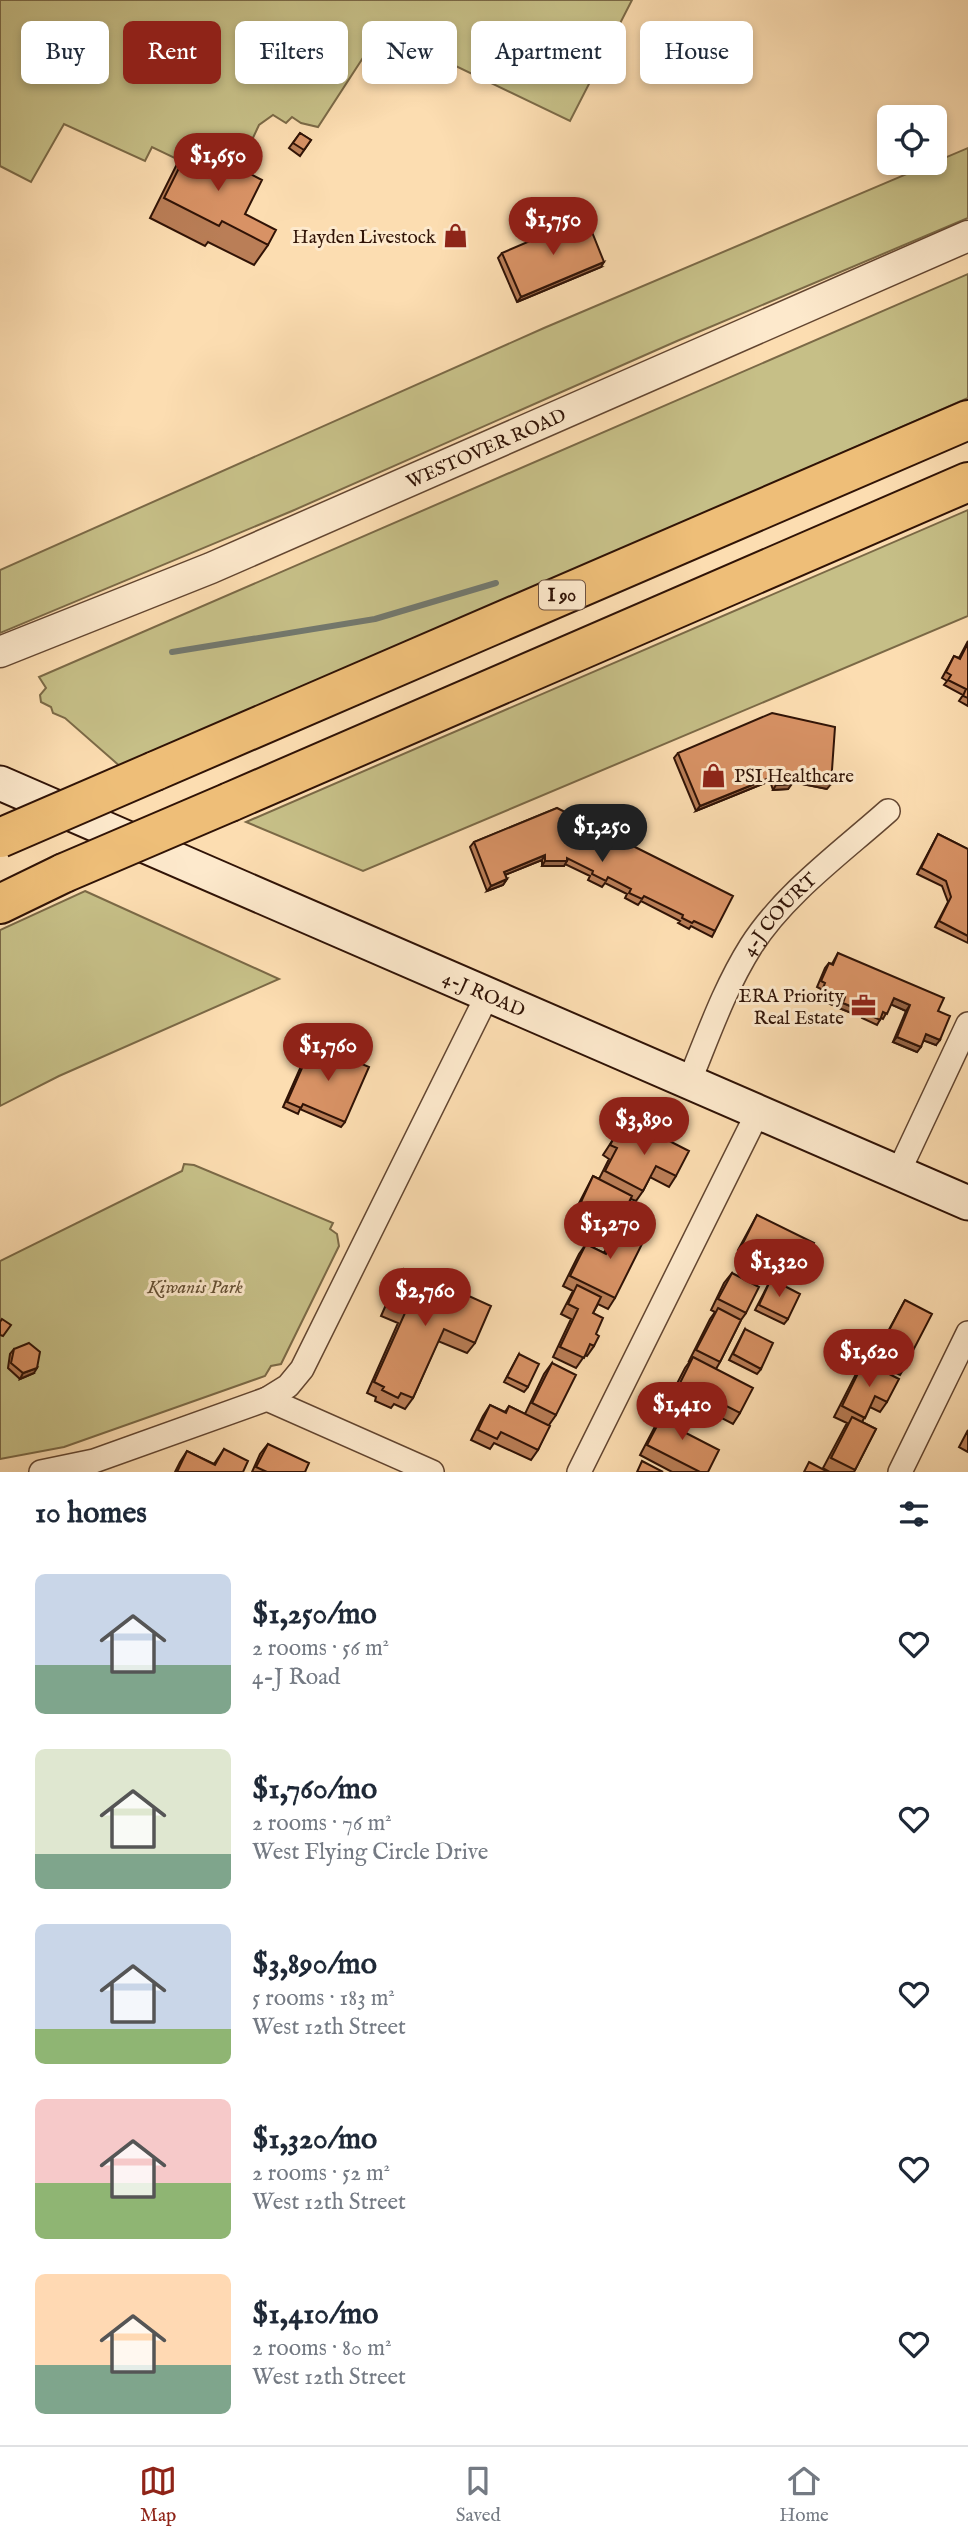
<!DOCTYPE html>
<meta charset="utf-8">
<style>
body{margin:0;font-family:"IM FELL English",serif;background:#f2f2f3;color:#1f2937;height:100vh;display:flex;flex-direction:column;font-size:26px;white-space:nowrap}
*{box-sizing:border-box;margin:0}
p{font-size:23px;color:#747a83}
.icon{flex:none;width:38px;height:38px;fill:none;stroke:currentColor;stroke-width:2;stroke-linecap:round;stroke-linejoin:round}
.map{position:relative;height:1472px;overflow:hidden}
.side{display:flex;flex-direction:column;background:#fff;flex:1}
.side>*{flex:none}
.banner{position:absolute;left:21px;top:21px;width:928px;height:63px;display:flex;gap:14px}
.fabs{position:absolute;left:877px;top:105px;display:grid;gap:14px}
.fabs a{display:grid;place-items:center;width:70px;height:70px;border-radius:10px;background:#fff;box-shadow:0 4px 10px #0003;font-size:35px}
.price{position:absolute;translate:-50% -60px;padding:0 16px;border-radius:24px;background:#8f2418;color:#fff;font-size:23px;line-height:46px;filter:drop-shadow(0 2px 4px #0008)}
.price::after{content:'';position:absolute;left:50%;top:42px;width:21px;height:16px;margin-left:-10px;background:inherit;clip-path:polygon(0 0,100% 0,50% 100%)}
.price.on{background:#222;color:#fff}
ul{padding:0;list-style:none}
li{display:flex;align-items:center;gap:21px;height:175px;padding:0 35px}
li span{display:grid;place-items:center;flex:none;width:196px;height:140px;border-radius:10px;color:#555}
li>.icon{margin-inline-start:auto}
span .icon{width:84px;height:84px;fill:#fffc;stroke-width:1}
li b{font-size:30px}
h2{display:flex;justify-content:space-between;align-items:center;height:84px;padding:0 35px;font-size:30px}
.chip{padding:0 24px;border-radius:10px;background:#fff;box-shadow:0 4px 10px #0003;font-size:24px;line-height:63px}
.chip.on{background:#8f2418;color:#fff}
.menu{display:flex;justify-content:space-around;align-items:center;height:98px;border-top:2px solid #e0e1e3;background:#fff;font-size:19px;color:#747a83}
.menu a{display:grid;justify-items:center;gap:4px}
.menu .on{color:#8f2418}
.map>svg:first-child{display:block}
.green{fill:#c6bf87;stroke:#7b6946;stroke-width:2}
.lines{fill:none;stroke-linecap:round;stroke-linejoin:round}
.stream{stroke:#73786d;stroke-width:6}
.minor-casing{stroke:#634631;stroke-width:26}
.tertiary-casing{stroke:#634631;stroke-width:33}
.secondary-casing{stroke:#301306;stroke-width:37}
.motorway-casing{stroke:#301306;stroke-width:42}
.minor{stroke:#fde9cc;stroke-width:23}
.tertiary{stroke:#fde9cc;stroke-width:30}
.secondary{stroke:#fde9cc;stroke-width:33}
.motorway{stroke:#eebe78;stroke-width:38}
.motorway-bridge-casing{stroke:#301306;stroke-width:42;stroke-linecap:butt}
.motorway-bridge{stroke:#eebe78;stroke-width:38}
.wall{fill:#ba7e57;stroke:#301306;stroke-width:2}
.shaded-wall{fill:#976647;stroke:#301306;stroke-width:2}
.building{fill:#d89265;stroke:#301306;stroke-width:2}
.labels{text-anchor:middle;stroke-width:6;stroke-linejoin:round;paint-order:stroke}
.shield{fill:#fde9cc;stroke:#6e5341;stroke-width:2}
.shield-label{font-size:18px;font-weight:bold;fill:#301306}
.poi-label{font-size:19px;fill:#301306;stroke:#fde9cc;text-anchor:end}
.street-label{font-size:19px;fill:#301306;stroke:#fde9cc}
.park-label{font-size:19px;font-style:italic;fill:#644f33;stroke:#fde9cc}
</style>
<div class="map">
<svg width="968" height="1472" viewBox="0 0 968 1472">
<rect width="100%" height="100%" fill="#fcddb1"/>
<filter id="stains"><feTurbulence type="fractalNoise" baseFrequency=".00286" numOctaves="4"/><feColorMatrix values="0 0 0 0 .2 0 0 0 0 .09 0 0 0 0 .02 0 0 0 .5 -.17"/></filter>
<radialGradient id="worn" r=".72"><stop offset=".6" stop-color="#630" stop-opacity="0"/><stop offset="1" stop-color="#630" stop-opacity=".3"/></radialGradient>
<!-- green -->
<path class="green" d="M0,0h632l-62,121 -189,-91 -63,97 -17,-4 -9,-6 -6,6 -13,-8 -14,10 -28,60 -79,-38 -7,14 -81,-37 -33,58 -31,-16z
M968,148v70l-291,123 -385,170 -292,122v-63l544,-242z
M968,274v124l-846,370 -57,-50 -12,-5 -2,-6 -10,-5 -1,-7 6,-7 -7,-11z
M968,510v106l-605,255 -117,-49z
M85,891l194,88 -220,97 -59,30v-176z
M184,1164l10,1 139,58 -3,6 7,5 2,12 -58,118 -10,2 -6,10 -201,71 -64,12v-198l182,-90z"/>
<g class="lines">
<!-- stream -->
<path class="stream" d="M172,652l203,-33 121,-36"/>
<defs>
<g id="minor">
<path id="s1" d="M689,1082c19,-46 35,-93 62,-136 33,-52 91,-94 137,-135"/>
<path d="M898,1173l70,-149"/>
<path d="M267,1399l165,73"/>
<path d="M41,1472l53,-11 173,-62 21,-13 14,-17 185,-373"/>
<path d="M579,1472l179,-360"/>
<path d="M900,1472l68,-139"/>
</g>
<g id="tertiary">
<path id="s2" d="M0,652l211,-84 757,-332"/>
</g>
<g id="secondary">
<path id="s3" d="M0,783l968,420"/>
</g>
<path id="motorway" d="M155,771l813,-351
M230,802l738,-320
M0,904l64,-31"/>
</defs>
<!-- minor casing -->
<use href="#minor" class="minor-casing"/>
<!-- tertiary casing -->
<use href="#tertiary" class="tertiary-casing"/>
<!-- secondary casing -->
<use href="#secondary" class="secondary-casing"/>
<!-- motorway casing -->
<use href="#motorway" class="motorway-casing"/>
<!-- minor -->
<use href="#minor" class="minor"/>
<!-- tertiary -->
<use href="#tertiary" class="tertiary"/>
<!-- secondary -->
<use href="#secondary" class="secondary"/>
<!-- motorway -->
<use href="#motorway" class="motorway"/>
<defs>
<path id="motorway-bridge" d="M0,838l155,-67
M64,873l166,-71"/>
</defs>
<!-- motorway-bridge casing -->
<use href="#motorway-bridge" class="motorway-bridge-casing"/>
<!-- motorway-bridge -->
<use href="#motorway-bridge" class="motorway-bridge"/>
</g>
<!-- wall -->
<path class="wall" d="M300,133l11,7 -11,16 -11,-8z
M191,144l77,101 -14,20 -46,-23 -3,4 -55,-28 27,-54z
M502,253l99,14 -84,35 -19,-44z
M968,641v65l-9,-5 4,-6 -19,-10 3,-4 -5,-3 12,-22 5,2z
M678,753l149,36 -35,-7 -4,7 -15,1 -3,-9 -74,30 -22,-53z
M557,808l158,123 -3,6 -21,-11 -2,3 -11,-6 2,-2 -39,-20 -3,4 -13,-7 2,-4 -22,-11 -3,4 -14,-7 2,-4 -25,-12 -1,2h-22v-6l-37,15 2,4 -4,6 -16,6 -17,-44 4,-5z
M938,834l30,15v94l-33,-16 13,-25 -6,-16 -25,-12z
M838,953l100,58 -2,34 -12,-5 -7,12 -24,-10 13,-31 -15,-7 -8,15 -2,-1 -4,7 -15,-7 2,-5 -7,-3 -3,4 -15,-6 3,-6 -6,-2 -4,5 -15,-7 4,-9 -4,-2 8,-19 4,-5 3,1z
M313,1043l32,79 -4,5 -41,-18 -2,5 -15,-7 26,-59z
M640,1126l36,50 -7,11 -19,-10 -7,14 -7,10 -5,-2 -15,27 -39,-19 16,-31 6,3 10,-20 -6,-4 11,-17 5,3 6,-9 7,4z
M757,1215l47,47 -4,6 -33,-17 -6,11 -23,-12z
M623,1220l-8,78 -7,11 -10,-5 -5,9 3,21 -2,12 -7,10 -2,-1 -9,13 -23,-11 18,-38 -10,-5 12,-23 -10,-5 16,-32 7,-10 18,9 11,-22z
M404,1269l22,10 6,-8 43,72 -8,10 -29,-12 -25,57 -8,11 -11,-5 -3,4 -16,-7 1,-4 -9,-4 31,-70 -17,-7 16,-36z
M732,1273l14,40 -5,7 -21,42 -4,7 24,44 -7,11 -40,-21 -7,11 -2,18 24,40h-36l-32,-17 21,-40 6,-9 -1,-1 19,-37 5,-7h-1l21,-42 5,-7 -4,-2 13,-27z
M771,1279l17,40 -4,5 -29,-14z
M905,1300l-2,70 -3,5 -28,-14z
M745,1329l16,40 -4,5 -28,-14z
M14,1349l20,24 -14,6 -12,-11 2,-14z
M519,1354l9,33 -4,5 -20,-10z
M864,1361l23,41 -7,10 -10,-5 -8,15 14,7 -22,43h-24l-7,-4 24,-45 -13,-6 23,-45z
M552,1363l4,52 -7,10 -11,25 -7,10 -37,-17 -4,6 -19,-9 12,-24 7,-11 15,7 4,-6 16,8 19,-40z
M968,1430v22l-9,-5z
M268,1444l37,28h-53l8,-18z
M224,1449l19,23h-68l5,-10 7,-11 27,13z"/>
<!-- shaded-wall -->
<path class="shaded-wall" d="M604,262l-3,5 -84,35 4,-5z
M774,776l-4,5 -74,30 4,-5z
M792,776l39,8 -4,5 -39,-8z
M792,784l-4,5 -15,1 3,-5z
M545,855l-3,5 -42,17 4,-5z
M545,861h22l-3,5h-22z
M507,879l-4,6 -16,6 4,-5z
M839,994l6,3 -3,5 -7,-3z
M894,998l16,7 -4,6 -16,-7z
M843,1003l14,6 -3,5 -15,-6z
M926,1034l14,6 -4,5 -14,-5z
M897,1037l24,10 -4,5 -24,-10z
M37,1368l-3,5 -14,6 3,-6z"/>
<!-- building -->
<path class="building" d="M300,133l11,7 -7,10 -11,-7z
M191,144l71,36 -17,34 31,16 -8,15 -46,-24 -3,5 -55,-28z
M586,217l18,45 -83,35 -19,-44z
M968,643v55l-5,-2 3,-7 -18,-9 3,-5 -5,-3 8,-16 6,3z
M772,713l63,14 -4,57 -39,-8v8l-16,1 -2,-9 -74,30 -22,-53z
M557,808l176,88 -18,35 -21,-10 -2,2 -10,-5 1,-3 -39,-19 -2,3 -13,-6 2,-4 -23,-12 -2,4 -14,-7 1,-3 -26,-13v3h-22v-6l-41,17 3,7 -16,7 -17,-44z
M938,834l30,15v87l-29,-15 12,-24 -5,-16 -25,-13z
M838,953l106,45 -6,13 12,5 -10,24 -14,-6 -5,13 -24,-10 13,-32 -16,-7 -7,16 -4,-2 -3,8 -15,-7 3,-6 -8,-3 -3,5 -14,-6 2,-6 -6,-3 -3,5 -15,-6 4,-10 -4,-2 8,-18 4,2z
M313,1043l56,24 -24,55 -42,-18 -2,4 -14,-6z
M640,1126l49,25 -13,25 -20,-10 -13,25 -38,-20 12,-23 -7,-3 4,-7 6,3 5,-9 9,5z
M593,1176l39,20 -12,25 -39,-19z
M757,1215l57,28 -10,19 -34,-17 -5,11 -23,-11z
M623,1220l25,12 -33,66 -45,-22 16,-32 20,10z
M404,1269l24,11 4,-9 11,5 -3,7 51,23 -16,37 -31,-14 -31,69 -12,-5 -3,5 -16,-8 2,-3 -10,-5 31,-69 -17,-8z
M732,1273l27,14 -13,26 -28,-14z
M771,1279l29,15 -12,25 -29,-14z
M577,1285l24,12 -8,16 10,5 -7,16 3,2 -5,10 -4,-2 -6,14 -24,-11 18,-38 -10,-5z
M905,1300l27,14 -29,56 -27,-15z
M718,1308l23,12 -21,42 -24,-12z
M2,1319l9,6 -8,11 -3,-1v-13z
M745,1329l28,14 -12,26 -28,-15z
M29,1343l11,9 -3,16 -14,5 -12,-10 3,-14z
M519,1354l20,10 -11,23 -21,-10z
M693,1357l60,31 -13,25 -41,-21 -6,13 -19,-10z
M864,1361l35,18 -12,23 -12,-6 -10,22 -23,-12z
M552,1363l24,12 -20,40 -24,-12z
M490,1405l16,8 3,-7 41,20 -12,24 -37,-18 -4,7 -19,-9z
M668,1405l24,12 -8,15 35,18 -11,22h-8l-53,-27z
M852,1417l24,12 -21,41 -24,-12z
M268,1444l41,19 -4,9h-38l-11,-5z
M224,1449l24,12 -5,11h-66l10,-21 28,14z
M642,1461l21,11h-26z
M809,1462l19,10h-24z"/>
<!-- icons -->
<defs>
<symbol id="shop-bare" viewBox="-9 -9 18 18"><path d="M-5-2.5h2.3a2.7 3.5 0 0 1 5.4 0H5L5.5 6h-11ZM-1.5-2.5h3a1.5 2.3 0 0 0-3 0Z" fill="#8f2418" stroke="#fde9cc" stroke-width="2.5" paint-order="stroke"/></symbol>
<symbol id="office-bare" viewBox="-9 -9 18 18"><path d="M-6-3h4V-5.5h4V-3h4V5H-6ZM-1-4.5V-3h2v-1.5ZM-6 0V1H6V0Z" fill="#8f2418" stroke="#fde9cc" stroke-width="2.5" paint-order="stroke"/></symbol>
</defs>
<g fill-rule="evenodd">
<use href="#shop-bare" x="438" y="218" width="35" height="35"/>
<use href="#shop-bare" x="696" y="758" width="35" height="35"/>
<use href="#office-bare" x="846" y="988" width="35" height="35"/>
</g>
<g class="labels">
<!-- shield labels -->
<rect class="shield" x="539" y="580.5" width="46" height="29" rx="5"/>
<g class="shield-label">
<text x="562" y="601">I 90</text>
</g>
<!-- poi labels -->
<g class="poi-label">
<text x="436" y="243">Hayden Livestock</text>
<text x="734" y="782" text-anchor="start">PSI Healthcare</text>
<text x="844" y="1002">ERA Priority<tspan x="844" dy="22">Real Estate</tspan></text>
</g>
<!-- street labels -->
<g class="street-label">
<text dy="7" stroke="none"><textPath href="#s2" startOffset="527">WESTOVER ROAD</textPath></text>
<text dy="7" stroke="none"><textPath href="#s1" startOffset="192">4-J COURT</textPath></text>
<text dy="7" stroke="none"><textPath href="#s3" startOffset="528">4-J ROAD</textPath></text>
</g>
<!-- park labels -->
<g class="park-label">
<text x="195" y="1293">Kiwanis Park</text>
</g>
</g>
<rect width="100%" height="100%" filter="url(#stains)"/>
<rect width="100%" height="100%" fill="url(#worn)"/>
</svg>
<div class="fabs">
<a><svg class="icon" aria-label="locate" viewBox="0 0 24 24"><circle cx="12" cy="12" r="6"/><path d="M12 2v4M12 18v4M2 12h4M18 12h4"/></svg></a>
</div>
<b class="price" style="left:218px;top:193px">$1,650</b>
<b class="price" style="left:553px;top:257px">$1,750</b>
<b class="price on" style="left:602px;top:864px">$1,250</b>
<b class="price" style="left:328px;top:1083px">$1,760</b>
<b class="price" style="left:644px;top:1157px">$3,890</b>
<b class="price" style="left:610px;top:1261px">$1,270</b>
<b class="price" style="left:779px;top:1299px">$1,320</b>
<b class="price" style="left:425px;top:1328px">$2,760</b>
<b class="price" style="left:869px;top:1389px">$1,620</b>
<b class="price" style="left:682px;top:1442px">$1,410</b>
<div class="banner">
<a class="chip">Buy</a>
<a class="chip on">Rent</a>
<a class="chip">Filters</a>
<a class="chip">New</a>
<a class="chip">Apartment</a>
<a class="chip">House</a>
</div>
</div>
<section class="side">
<h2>10 homes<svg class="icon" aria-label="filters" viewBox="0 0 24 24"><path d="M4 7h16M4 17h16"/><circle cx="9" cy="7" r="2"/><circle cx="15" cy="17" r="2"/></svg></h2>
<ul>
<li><span style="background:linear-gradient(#c9d6e8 65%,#7fa58c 0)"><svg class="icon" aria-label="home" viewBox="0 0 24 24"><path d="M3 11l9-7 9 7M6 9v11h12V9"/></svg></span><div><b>$1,250/mo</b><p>2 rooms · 56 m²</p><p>4-J Road</p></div><svg class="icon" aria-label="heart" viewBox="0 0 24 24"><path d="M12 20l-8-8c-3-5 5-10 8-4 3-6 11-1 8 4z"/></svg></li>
<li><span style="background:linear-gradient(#dfe7d0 75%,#7fa58c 0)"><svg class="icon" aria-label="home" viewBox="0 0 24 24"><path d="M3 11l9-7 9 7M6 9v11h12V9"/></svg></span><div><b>$1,760/mo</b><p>2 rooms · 76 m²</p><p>West Flying Circle Drive</p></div><svg class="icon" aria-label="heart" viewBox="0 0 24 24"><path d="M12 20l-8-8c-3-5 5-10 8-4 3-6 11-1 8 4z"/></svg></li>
<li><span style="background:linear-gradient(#c9d6e8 75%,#8fb573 0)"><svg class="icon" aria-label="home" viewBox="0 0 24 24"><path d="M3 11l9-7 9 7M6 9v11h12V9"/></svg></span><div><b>$3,890/mo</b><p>5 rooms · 183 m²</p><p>West 12th Street</p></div><svg class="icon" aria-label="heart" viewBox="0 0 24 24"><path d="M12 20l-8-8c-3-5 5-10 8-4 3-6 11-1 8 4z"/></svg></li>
<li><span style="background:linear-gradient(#f6c9c9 60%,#8fb573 0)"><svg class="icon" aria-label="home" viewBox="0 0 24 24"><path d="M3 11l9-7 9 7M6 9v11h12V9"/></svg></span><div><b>$1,320/mo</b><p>2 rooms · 52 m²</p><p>West 12th Street</p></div><svg class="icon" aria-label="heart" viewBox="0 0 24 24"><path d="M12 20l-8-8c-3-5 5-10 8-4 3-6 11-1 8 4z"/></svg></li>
<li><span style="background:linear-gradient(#ffd9b3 65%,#7fa58c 0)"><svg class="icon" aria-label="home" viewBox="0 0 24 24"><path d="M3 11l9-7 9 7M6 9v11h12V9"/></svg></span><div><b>$1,410/mo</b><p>2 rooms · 80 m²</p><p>West 12th Street</p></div><svg class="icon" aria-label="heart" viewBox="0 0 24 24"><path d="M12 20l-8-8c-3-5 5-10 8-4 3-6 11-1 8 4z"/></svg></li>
</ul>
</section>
<nav class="menu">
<a class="on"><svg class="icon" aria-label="map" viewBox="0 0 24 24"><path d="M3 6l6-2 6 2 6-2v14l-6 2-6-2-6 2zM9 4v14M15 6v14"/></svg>Map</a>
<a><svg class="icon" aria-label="saved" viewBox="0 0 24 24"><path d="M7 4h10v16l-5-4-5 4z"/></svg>Saved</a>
<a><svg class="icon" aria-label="home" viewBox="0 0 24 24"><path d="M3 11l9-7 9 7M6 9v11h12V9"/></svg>Home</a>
</nav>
